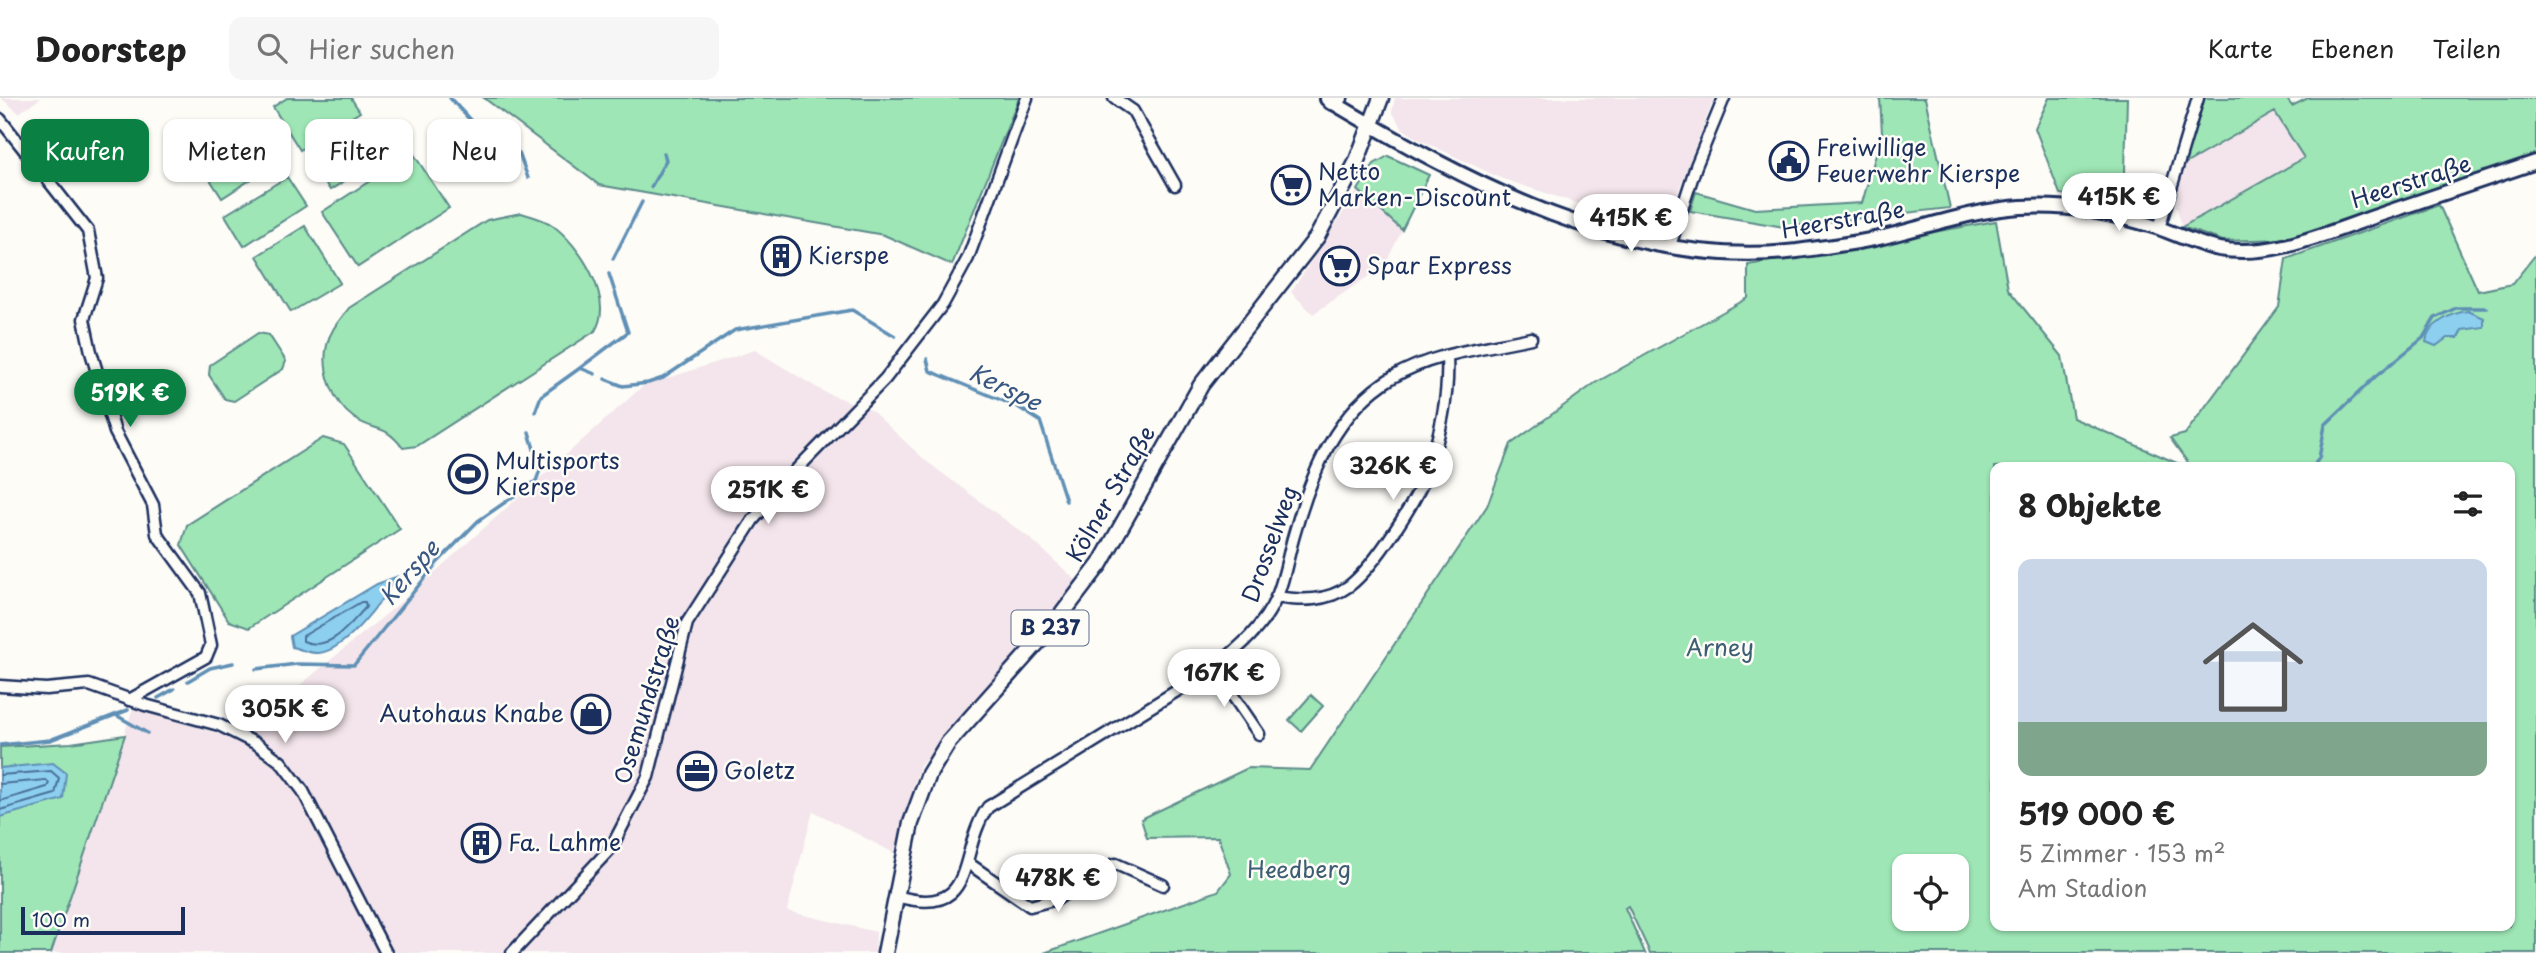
<!DOCTYPE html>
<html lang="de">
<meta charset="utf-8">
<style>
body{margin:0;font-family:"Playpen Sans",sans-serif;background:#f6f6f6;color:#222;height:100vh;display:flex;flex-direction:column;font-size:26px;white-space:nowrap}
*{box-sizing:border-box;margin:0}
p{font-size:23px;color:#767676}
.icon{flex:none;width:38px;height:38px;fill:none;stroke:currentColor;stroke-width:2;stroke-linecap:round;stroke-linejoin:round}
.map{position:relative;flex:1;overflow:hidden}
.side{position:absolute;left:1990px;top:364px;width:525px;height:469px;display:flex;flex-direction:column;background:#fff;border-radius:14px;box-shadow:0 2px 5px #0004}
.side>*{flex:none}
.top-card{position:absolute;left:21px;top:21px;width:665px;height:63px;display:flex;gap:14px}
.fabs{position:absolute;left:1892px;top:756px;display:grid;gap:14px}
.fabs a{display:grid;place-items:center;width:77px;height:77px;border-radius:14px;background:#fff;box-shadow:0 2px 5px #0004;font-size:35px}
.scale{position:absolute;left:21px;bottom:18px;width:164px;box-sizing:border-box;padding-left:7px;border:4px solid #1b2f5e;border-top:0;font-size:19px;line-height:24px;white-space:nowrap;color:#1b2f5e;-webkit-text-stroke:5px #fdfcf7;paint-order:stroke}
.price{position:absolute;translate:-50% -60px;padding:0 16px;border-radius:24px;background:#fff;color:#222;font-size:23px;line-height:46px;filter:drop-shadow(0 2px 4px #0008)}
.price::after{content:'';position:absolute;left:50%;top:42px;width:21px;height:16px;margin-left:-10px;background:inherit;clip-path:polygon(0 0,100% 0,50% 100%)}
.price.on{background:#0b8043;color:#fff}
ul{padding:0;list-style:none}
li{display:grid;align-content:center;gap:14px;height:371px;padding:0 28px}
li+li{border-top:2px solid #e0e0e0}
li span{display:grid;place-items:center;height:217px;border-radius:14px;color:#555}
li>.icon{margin-inline-start:auto}
span .icon{width:126px;height:126px;fill:#fffc;stroke-width:1}
li b{font-size:30px}
h2{display:flex;justify-content:space-between;align-items:center;height:84px;padding:0 28px;font-size:30px}
.tag{padding:0 24px;border-radius:14px;background:#fff;box-shadow:0 2px 5px #0004;font-size:24px;line-height:63px}
.tag.on{background:#0b8043;color:#fff}
header{display:flex;align-items:center;gap:42px;box-sizing:border-box;height:98px;padding:0 35px;background:#fff;border-bottom:2px solid #e0e0e0}
header strong{font-size:33px}
nav{display:flex;gap:38px;margin-inline-start:auto;font-size:24px}
.search{width:490px;height:63px;background:#f6f6f6;display:flex;align-items:center;gap:18px;box-sizing:border-box;padding:0 24px;border-radius:14px;color:#767676;font-size:26px}
.map>svg:first-child{display:block}
.built{fill:#f3e5eb}
.green{fill:#9ee6b5;stroke:#5c8a8a;stroke-width:2;fill-rule:evenodd}
.water{fill:#8dcfef;stroke:#5f8fb5;stroke-width:2}
.lines{fill:none;stroke-linecap:round;stroke-linejoin:round}
.shore{stroke:#496f98;stroke-width:2}
.stream{stroke:#5f8fb5;stroke-width:3.5}
.street-casing{stroke:#1b2f5e;stroke-width:15}
.secondary-casing{stroke:#1b2f5e;stroke-width:18}
.primary-casing{stroke:#1b2f5e;stroke-width:19}
.street{stroke:#fdfcf7;stroke-width:10}
.secondary{stroke:#fdfcf7;stroke-width:12}
.primary{stroke:#fdfcf7;stroke-width:14}
.labels{text-anchor:middle;stroke-width:5;stroke-linejoin:round;paint-order:stroke}
.shield{fill:#fdfcf7;stroke:#5f6c8c;stroke-width:2}
.shield-label{font-size:21px;font-weight:bold;fill:#1b2f5e}
.poi-label{font-size:23px;fill:#1b2f5e;stroke:#fdfcf7;text-anchor:start}
.street-label{font-size:23px;fill:#1b2f5e;stroke:#fdfcf7}
.park-label{font-size:23px;fill:#3c5d74;stroke:#fdfcf7}
.water-label{font-size:24px;font-style:italic;fill:#385782;stroke:#fdfcf7}
</style>
<header>
<strong>Doorstep</strong>
<div class="search"><svg class="icon" aria-label="search" viewBox="0 0 24 24"><circle cx="10" cy="10" r="6"/><path d="M15 15l6 6"/></svg>Hier suchen</div>
<nav><a>Karte</a><a>Ebenen</a><a>Teilen</a></nav>
</header>
<div class="map">
<svg width="2536" height="855" viewBox="0 0 2536 855">
<rect width="100%" height="100%" fill="#fdfcf7"/>
<filter id="ink" filterUnits="userSpaceOnUse"><feTurbulence type="fractalNoise" baseFrequency=".0143" numOctaves="2"/><feDisplacementMap in="SourceGraphic" scale="14" xChannelSelector="R" yChannelSelector="G"/><feConvolveMatrix kernelMatrix="1 2 1 2 8 2 1 2 1" color-interpolation-filters="sRGB"/></filter>
<g filter="url(#ink)">
<!-- built -->
<path class="built" d="M1,0h40l-22,15z
M1395,0h319l-47,122 -21,6 -146,-48 -82,-39 -16,-11 -10,-16z
M2275,14l29,46 -122,69 -6,-22 7,-40z
M1358,92l44,40 -17,35 -72,49 -22,-22z
M755,252l69,42 47,18 55,51 106,79 47,43 -159,183 -26,87 -81,-42 -26,100 89,21 -1,21h-824l82,-245 106,32 9,-12 159,-131 236,-211z"/>
<!-- green -->
<path class="green" d="M287,0h64l9,14 -60,38 -27,-43z
M484,0h535l-67,167 -68,-30 -285,-50z
M1880,0h45l25,110 -166,19 -94,-16 6,-19 59,17 107,-6 20,-70z
M2049,0h78l-3,109 -64,-13 -25,-66z
M2202,0h84l6,8 16,-8h228v58l-252,83 -61,2 -41,-14 122,-69 -29,-46 -92,53z
M370,25l19,30 -59,37 -19,-30z
M255,34l20,32 -53,34 -20,-31z
M413,55l36,55 -91,59 -36,-55z
M1388,58l41,19 -27,55 -44,-40 16,-26z
M287,79l19,29 -62,40 -19,-31z
M2439,107l39,86 34,-7 24,-30v699h-886l-22,-47 -3,2 20,45h-601l174,-62 13,-17 -13,-37 -71,1 -6,-19 107,-51 62,2 177,-264 24,-62 84,-61 153,-85v-33l248,-44 12,68 54,67 11,62 113,49h-191v459h515v-459h-319l-21,-29 15,-4 94,-127 7,-48zM1904,768h52v53h-52z
M521,115c10,3 23,6 31,12 27,19 63,74 43,106l-178,115 -14,2c-20,-26 -27,-15 -49,-30 -21,-15 -33,-48 -27,-73 3,-15 13,-25 22,-37l138,-88z
M305,128l35,57 -49,29 -34,-56z
M258,235l11,2 17,26 -3,8 -49,32 -9,-2 -16,-24 1,-10z
M323,340l21,6 56,85 -151,99 -20,-7 -48,-76 6,-20z
M1311,597l12,11 -22,25 -12,-11z
M125,637l-74,218h-51v-206l71,-4z"/>
<!-- water -->
<path class="water" d="M2468,213l16,7v9l-22,3 -4,8h-11l-11,8 -10,-4c2,-18 25,-29 42,-31z
M396,479c-13,22 -49,73 -77,76 -8,1 -19,-4 -27,-6l-2,-11 87,-52z
M53,665l13,10 -3,26 -63,18v-49z"/>
<g class="lines">
<!-- shore -->
<path class="shore" d="M361,504h4l1,5c-17,18 -36,46 -63,34v-5z
M0,677l51,-4 8,7 -4,16 -55,16
M0,686l46,-4 3,3 -2,4 -47,14"/>
<!-- stream -->
<path class="stream" d="M450,0l21,23 48,32 9,25
M651,89l15,-27 -2,-7
M613,161l29,-57
M927,261l3,12 88,36 22,14 26,80
M580,270l48,-36 -19,-58
M605,281l18,7 25,-3 15,-5 72,-48 117,-20 43,26
M535,314l6,-16 39,-28 15,6
M2313,369l6,-9 6,-33 50,-48 48,-39 12,-20 21,-10h30
M256,571l41,-5 57,1 83,-102 41,-42 58,-40 4,-11 -11,-38
M188,583l22,-13 23,-5
M158,600l16,-9
M116,617l31,18
M0,647l50,-5 78,-30"/>
<defs>
<path id="street" d="M1114,0l19,13 42,74
M0,21l88,112 9,47 -13,41 7,33 24,80 38,73 4,29 43,59 11,52 -5,12 -77,43
M2159,130l39,-130
M1670,148l26,-80 28,-68
M1276,499c25,4 51,5 73,-11 25,-19 70,-88 80,-119 12,-35 20,-74 18,-110
M1214,570l45,66
M0,588l46,3 43,-4 56,20 74,20 38,19 24,18 22,29 83,162
M968,765l62,43 27,-7 43,-30 16,-5 47,21
M896,798c84,24 60,-44 92,-89l226,-139c25,-20 50,-41 63,-72 8,-19 11,-41 17,-61 17,-61 42,-124 99,-158 40,-24 93,-29 138,-39
M512,855l99,-105 37,-71 39,-154 66,-103 45,-52 87,-89 58,-75 25,-46 59,-160"/>
<path id="secondary" d="M1327,1c139,83 302,172 470,152 27,-4 55,-7 82,-13 47,-11 94,-28 142,-31 48,-3 92,6 138,21 19,7 40,17 60,21 55,10 115,-19 166,-36 50,-17 101,-34 151,-51"/>
<path id="primary" d="M1331,4l9,-4
M885,855l26,-130 18,-49 19,-31 108,-121 44,-58 101,-179 116,-148 39,-74 25,-65"/>
</defs>
<!-- street casing -->
<use href="#street" class="street-casing"/>
<!-- secondary casing -->
<use href="#secondary" class="secondary-casing"/>
<!-- primary casing -->
<use href="#primary" class="primary-casing"/>
<!-- street -->
<use href="#street" class="street"/>
<!-- secondary -->
<use href="#secondary" class="secondary"/>
<!-- primary -->
<use href="#primary" class="primary"/>
</g>
</g>
<!-- icons -->
<defs>
<symbol id="civic-ring" viewBox="-11 -11 22 22"><circle r="9.5" fill="#fdfcf7" stroke="#1b2f5e" stroke-width="1.5"/><path d="M-.6-6.5H3V-4.5H.6V-3L4-1V1h2V6H-6V1h2V-1L-.6-3ZM-1.2 2.5V6h2.4V2.5Z" fill="#1b2f5e"/></symbol>
<symbol id="supermarket-ring" viewBox="-11 -11 22 22"><circle r="9.5" fill="#fdfcf7" stroke="#1b2f5e" stroke-width="1.5"/><path d="M-6-5.5h2.5l.6 2H6L4.5 2H-2.5L-4.4-4H-6ZM-1.5 3.2a1.3 1.3 0 1 0 .1 0ZM3 3.2a1.3 1.3 0 1 0 .1 0Z" fill="#1b2f5e"/></symbol>
<symbol id="building-ring" viewBox="-11 -11 22 22"><circle r="9.5" fill="#fdfcf7" stroke="#1b2f5e" stroke-width="1.5"/><path d="M-4-6H4V6H1V3H-1V6H-4ZM-2.5-4.3h1.7v1.8h-1.7ZM.8-4.3h1.7v1.8H.8ZM-2.5-1h1.7V.8h-1.7ZM.8-1h1.7V.8H.8Z" fill="#1b2f5e"/></symbol>
<symbol id="stadium-ring" viewBox="-11 -11 22 22"><circle r="9.5" fill="#fdfcf7" stroke="#1b2f5e" stroke-width="1.5"/><path d="M0-5a6.5 5 0 1 0 0 10a6.5 5 0 1 0 0-10ZM-3.5-1.8h7v3.6h-7Z" fill="#1b2f5e"/></symbol>
<symbol id="shop-ring" viewBox="-11 -11 22 22"><circle r="9.5" fill="#fdfcf7" stroke="#1b2f5e" stroke-width="1.5"/><path d="M-5-2.5h2.3a2.7 3.5 0 0 1 5.4 0H5L5.5 6h-11ZM-1.5-2.5h3a1.5 2.3 0 0 0-3 0Z" fill="#1b2f5e"/></symbol>
<symbol id="office-ring" viewBox="-11 -11 22 22"><circle r="9.5" fill="#fdfcf7" stroke="#1b2f5e" stroke-width="1.5"/><path d="M-6-3h4V-5.5h4V-3h4V5H-6ZM-1-4.5V-3h2v-1.5ZM-6 0V1H6V0Z" fill="#1b2f5e"/></symbol>
</defs>
<g fill-rule="evenodd">
<use href="#civic-ring" x="1767" y="41" width="44" height="44"/>
<use href="#supermarket-ring" x="1269" y="65" width="44" height="44"/>
<use href="#building-ring" x="759" y="136" width="44" height="44"/>
<use href="#supermarket-ring" x="1318" y="146" width="44" height="44"/>
<use href="#stadium-ring" x="446" y="354" width="44" height="44"/>
<use href="#shop-ring" x="569" y="594" width="44" height="44"/>
<use href="#office-ring" x="675" y="651" width="44" height="44"/>
<use href="#building-ring" x="459" y="723" width="44" height="44"/>
</g>
<g class="labels">
<!-- shield labels -->
<rect class="shield" x="1011.5" y="512.5" width="77" height="35" rx="5"/>
<g class="shield-label">
<text x="1050" y="537">B 237</text>
</g>
<!-- poi labels -->
<g class="poi-label">
<text x="1816" y="58">Freiwillige<tspan x="1816" dy="26">Feuerwehr Kierspe</tspan></text>
<text x="1318" y="82">Netto<tspan x="1318" dy="26">Marken-Discount</tspan></text>
<text x="808" y="166">Kierspe</text>
<text x="1367" y="176">Spar Express</text>
<text x="495" y="371">Multisports<tspan x="495" dy="26">Kierspe</tspan></text>
<text x="564" y="624" text-anchor="end">Autohaus Knabe</text>
<text x="724" y="681">Goletz</text>
<text x="508" y="753">Fa. Lahme</text>
</g>
<!-- street labels -->
<g class="street-label">
<text transform="translate(2411 84) rotate(-18)" y="8">Heerstraße</text>
<text transform="translate(1843 122) rotate(-10)" y="8">Heerstraße</text>
<text transform="translate(1111 396) rotate(-60)" y="8">Kölner Straße</text>
<text transform="translate(1270 446) rotate(-70)" y="8">Drosselweg</text>
<text transform="translate(647 602) rotate(-73)" y="8">Osemundstraße</text>
</g>
<!-- park labels -->
<g class="park-label">
<text x="1720" y="558">Arney</text>
<text x="1299" y="780">Heedberg</text>
</g>
<!-- water labels -->
<g class="water-label">
<text transform="translate(1005 290) rotate(26)" y="8">Kerspe</text>
<text transform="translate(410 475) rotate(-49)" y="8">Kerspe</text>
</g>
</g>
</svg>
<div class="fabs">
<a><svg class="icon" aria-label="locate" viewBox="0 0 24 24"><circle cx="12" cy="12" r="6"/><path d="M12 2v4M12 18v4M2 12h4M18 12h4"/></svg></a>
</div>
<div class="scale">100 m</div>
<b class="price" style="left:2119px;top:135px">415K €</b>
<b class="price" style="left:1631px;top:156px">415K €</b>
<b class="price on" style="left:130px;top:331px">519K €</b>
<b class="price" style="left:1393px;top:404px">326K €</b>
<b class="price" style="left:768px;top:428px">251K €</b>
<b class="price" style="left:1224px;top:611px">167K €</b>
<b class="price" style="left:285px;top:647px">305K €</b>
<b class="price" style="left:1058px;top:816px">478K €</b>
<div class="top-card">
<a class="tag on">Kaufen</a>
<a class="tag">Mieten</a>
<a class="tag">Filter</a>
<a class="tag">Neu</a>
</div>
<section class="side">
<h2>8 Objekte<svg class="icon" aria-label="filters" viewBox="0 0 24 24"><path d="M4 7h16M4 17h16"/><circle cx="9" cy="7" r="2"/><circle cx="15" cy="17" r="2"/></svg></h2>
<ul>
<li><span style="background:linear-gradient(#c9d6e8 75%,#7fa58c 0)"><svg class="icon" aria-label="home" viewBox="0 0 24 24"><path d="M3 11l9-7 9 7M6 9v11h12V9"/></svg></span><div><b>519 000 €</b><p>5 Zimmer · 153 m²</p><p>Am Stadion</p></div></li>
</ul>
</section>
</div>
